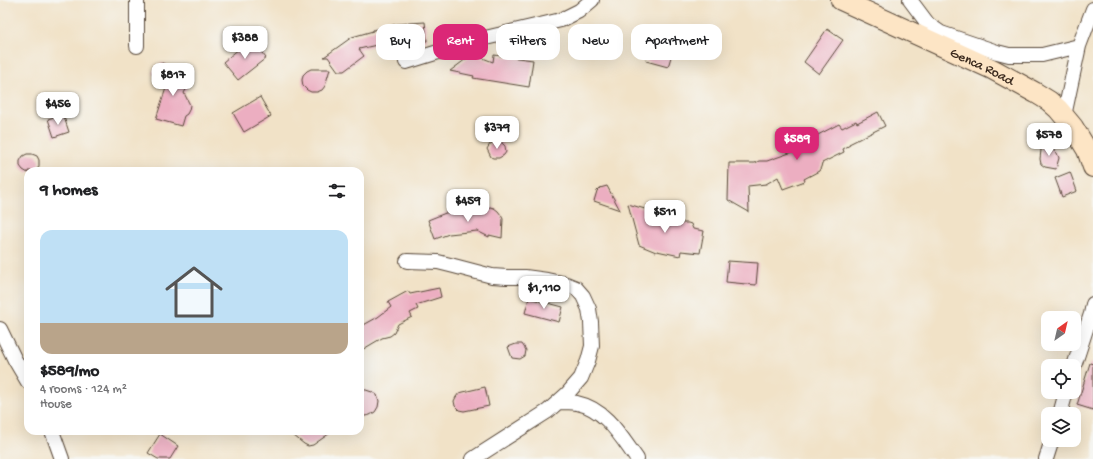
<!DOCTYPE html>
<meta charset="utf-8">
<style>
body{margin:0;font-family:"Gochi Hand",sans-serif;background:#f6f6f6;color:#202124;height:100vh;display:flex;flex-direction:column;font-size:15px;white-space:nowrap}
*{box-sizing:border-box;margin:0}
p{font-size:13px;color:#757577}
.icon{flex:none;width:22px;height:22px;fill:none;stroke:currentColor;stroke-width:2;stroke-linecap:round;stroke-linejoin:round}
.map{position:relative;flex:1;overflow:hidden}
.drawer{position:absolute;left:24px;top:167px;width:340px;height:268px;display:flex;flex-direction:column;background:#fff;border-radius:12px;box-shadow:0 4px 16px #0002}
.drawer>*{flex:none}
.top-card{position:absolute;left:376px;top:24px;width:380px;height:36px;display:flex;gap:8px}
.needle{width:26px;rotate:34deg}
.tools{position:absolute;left:1041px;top:311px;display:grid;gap:8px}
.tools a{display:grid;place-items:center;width:40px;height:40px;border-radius:8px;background:#fff;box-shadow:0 4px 16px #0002;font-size:20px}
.price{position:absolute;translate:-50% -34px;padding:0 9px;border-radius:8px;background:#fff;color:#222;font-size:13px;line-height:26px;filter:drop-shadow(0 1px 2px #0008)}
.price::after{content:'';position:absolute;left:50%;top:24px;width:12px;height:9px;margin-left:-6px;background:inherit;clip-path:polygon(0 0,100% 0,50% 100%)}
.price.active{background:#db2777;color:#fff}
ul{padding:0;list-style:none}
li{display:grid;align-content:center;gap:8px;height:212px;padding:0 16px}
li+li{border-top:1px solid #e0e0e0}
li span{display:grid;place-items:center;height:124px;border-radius:12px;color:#555}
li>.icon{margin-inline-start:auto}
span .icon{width:72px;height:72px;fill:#fffc;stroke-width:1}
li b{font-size:17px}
h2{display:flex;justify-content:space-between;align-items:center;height:48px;padding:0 16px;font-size:17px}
.chip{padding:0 14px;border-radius:12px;background:#fff;box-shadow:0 4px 16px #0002;font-size:14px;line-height:36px}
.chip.active{background:#db2777;color:#fff}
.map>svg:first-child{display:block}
.building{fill:#ecaec1}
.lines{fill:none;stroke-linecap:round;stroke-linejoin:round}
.street-casing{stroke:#564637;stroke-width:16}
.secondary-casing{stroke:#564637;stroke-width:22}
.street{stroke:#fff;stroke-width:14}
.secondary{stroke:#fde5c5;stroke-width:20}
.labels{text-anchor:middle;stroke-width:3.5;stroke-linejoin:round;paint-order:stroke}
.street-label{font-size:14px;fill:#3b2a1e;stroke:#f6f6f2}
</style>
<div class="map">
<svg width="1093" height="459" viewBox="0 0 1093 459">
<rect width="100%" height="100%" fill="#f6f6f2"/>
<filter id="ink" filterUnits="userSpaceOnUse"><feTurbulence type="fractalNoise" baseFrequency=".025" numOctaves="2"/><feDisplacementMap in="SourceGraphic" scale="8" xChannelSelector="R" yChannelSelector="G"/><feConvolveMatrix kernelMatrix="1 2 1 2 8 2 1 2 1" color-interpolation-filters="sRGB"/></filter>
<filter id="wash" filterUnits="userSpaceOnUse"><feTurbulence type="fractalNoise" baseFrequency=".012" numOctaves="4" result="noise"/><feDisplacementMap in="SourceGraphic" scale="16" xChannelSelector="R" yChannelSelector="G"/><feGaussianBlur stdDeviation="0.9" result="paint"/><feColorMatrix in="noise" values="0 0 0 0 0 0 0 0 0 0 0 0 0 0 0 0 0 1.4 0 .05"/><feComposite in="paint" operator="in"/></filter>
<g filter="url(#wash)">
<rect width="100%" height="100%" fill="#f1e2c7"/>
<g id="blocks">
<!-- building -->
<path class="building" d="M425,22l2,19 -27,3 -1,-4 -40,9 5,7 -20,15h-6l-10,-14h-4l28,-20 21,-6v-1l24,-6z
M827,29l16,11 -24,34 -15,-12z
M251,39l15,19 -28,22 -15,-18z
M652,41l22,6 -6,20 -22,-6z
M475,55l18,7 1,-7 39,5 -4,27 -56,-9 1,-2 -24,-5 20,-15z
M162,63l6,3 5,9 8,1 4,3 2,4v5l-3,5 6,12 -1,5 -2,4 -3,2 -3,10 -25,-7 10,-31 -3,-1 1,-8 -12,-6z
M311,69h19l-5,17 -3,4 -5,2h-6l-4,-2 -4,-4 -1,-6 1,-5 4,-4z
M260,97l11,19 -27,16 -11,-19z
M878,112l7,14 -36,18 1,1 -7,4 1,3 -22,11 -1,4 -2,4 -15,8 1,2 -22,8 -5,-12 -12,7 -18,2 1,26 -21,-12 1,-37h26l4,-2h8l48,-17 -3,-6 27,-14 3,4 14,-7 1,2z
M63,114l6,18 -15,5 -6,-18z
M495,141h5l5,5 1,6 -2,3 -5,3h-6l-2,-1 -4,-8 3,-5z
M1042,141l15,12 2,5 -3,11 -11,-2 -4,-3 -1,-5z
M27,154h5l5,2 2,4v6l-2,4 -2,1h-7v2l-5,-3 -3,-4v-5l3,-5z
M1070,172l7,19 -15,6 -7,-19z
M607,186l13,24 -26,-9 3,-10 3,-3z
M628,204l17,5 4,3 4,13 16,-9h3l5,2 4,5h7l3,1 2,5 11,2 -4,22 -19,-2 -1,5 -23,-5 -1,1 -17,-7z
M490,207l4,1 4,3 3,4 2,4 -1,19 -13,-3v2l-12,-6 -28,3 -14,5 -7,-19 20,-8z
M728,261l30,2 -2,22 -30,-3z
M439,288l2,9 -25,8 2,4 -8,4 2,4 -14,7 -4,9 -4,3 -8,2 -22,13v-24l18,-10 13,-10 -3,-5 20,-11 2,3z
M529,298l34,9 -4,15 -34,-9z
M516,344h6l4,6 -1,6 -5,3 -8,-1 -4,-11z
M1090,363l3,1v46l-16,-5z
M485,387l4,19 -25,5 -5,-1 -4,-4 -1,-5 2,-4 3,-4z
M360,388l12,4 5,3 2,6 -1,6 -3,5 -5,3 -10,2z
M288,431h45l-20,14 -5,1 -4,-2z
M160,434l18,12 -8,13h-12l-10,-6z"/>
</g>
</g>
<g filter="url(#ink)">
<use href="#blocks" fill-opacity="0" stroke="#564637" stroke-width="1"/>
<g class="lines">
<defs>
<path id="street" d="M910,0l18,24 13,9 56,19 12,3h33l37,-9
M137,46v-46
M406,62l71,-22 84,-20 18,-9 13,-11
M1064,116l15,-70 14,-37
M407,261l31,1 16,4 38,10 15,1h18l22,3 19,4 10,4 7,8 6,13 2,13 1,24 -4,15 -7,17 -14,16 -19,17 -75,48
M0,329l15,31 13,22
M1074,366l17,-52 2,-10
M559,402c6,0 12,0 18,1 29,6 44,34 60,56
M1060,414l6,-22
M52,431l10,28
M1046,459l6,-19"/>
<g id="secondary">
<path id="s1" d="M841,0l151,69 44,24 13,8 9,8 15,18 14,23 6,17"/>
</g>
</defs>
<!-- street casing -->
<use href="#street" class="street-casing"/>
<!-- secondary casing -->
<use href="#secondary" class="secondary-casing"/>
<!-- street -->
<use href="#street" class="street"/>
<!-- secondary -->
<use href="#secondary" class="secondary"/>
</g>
</g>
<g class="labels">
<!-- street labels -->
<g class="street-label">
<text dy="5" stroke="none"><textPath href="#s1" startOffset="156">Genca Road</textPath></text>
</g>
</g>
</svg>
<div class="tools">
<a><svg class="needle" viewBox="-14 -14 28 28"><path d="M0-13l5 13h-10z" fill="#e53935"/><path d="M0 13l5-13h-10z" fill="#757577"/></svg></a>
<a><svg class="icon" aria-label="locate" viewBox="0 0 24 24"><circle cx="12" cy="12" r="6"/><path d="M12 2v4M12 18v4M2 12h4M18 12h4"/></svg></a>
<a><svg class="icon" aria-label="layers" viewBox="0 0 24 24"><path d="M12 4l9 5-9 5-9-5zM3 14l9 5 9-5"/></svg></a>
</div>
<b class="price" style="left:245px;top:60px">$388</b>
<b class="price" style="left:173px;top:97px">$817</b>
<b class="price" style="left:58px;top:126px">$456</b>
<b class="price" style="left:497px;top:150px">$379</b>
<b class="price" style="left:1049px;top:157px">$578</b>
<b class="price active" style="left:797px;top:161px">$589</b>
<b class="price" style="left:468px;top:223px">$459</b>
<b class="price" style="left:665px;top:234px">$511</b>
<b class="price" style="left:544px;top:310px">$1,110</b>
<div class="top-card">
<a class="chip">Buy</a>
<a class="chip active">Rent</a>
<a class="chip">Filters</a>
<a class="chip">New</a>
<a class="chip">Apartment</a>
</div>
<section class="drawer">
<h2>9 homes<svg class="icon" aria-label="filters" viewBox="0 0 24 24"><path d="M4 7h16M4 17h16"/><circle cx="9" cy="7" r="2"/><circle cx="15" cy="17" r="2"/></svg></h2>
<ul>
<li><span style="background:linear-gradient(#bfe0f5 75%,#b9a48a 0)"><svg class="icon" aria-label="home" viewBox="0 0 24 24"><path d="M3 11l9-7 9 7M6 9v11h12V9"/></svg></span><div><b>$589/mo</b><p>4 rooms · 124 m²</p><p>House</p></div></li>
</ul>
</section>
</div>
